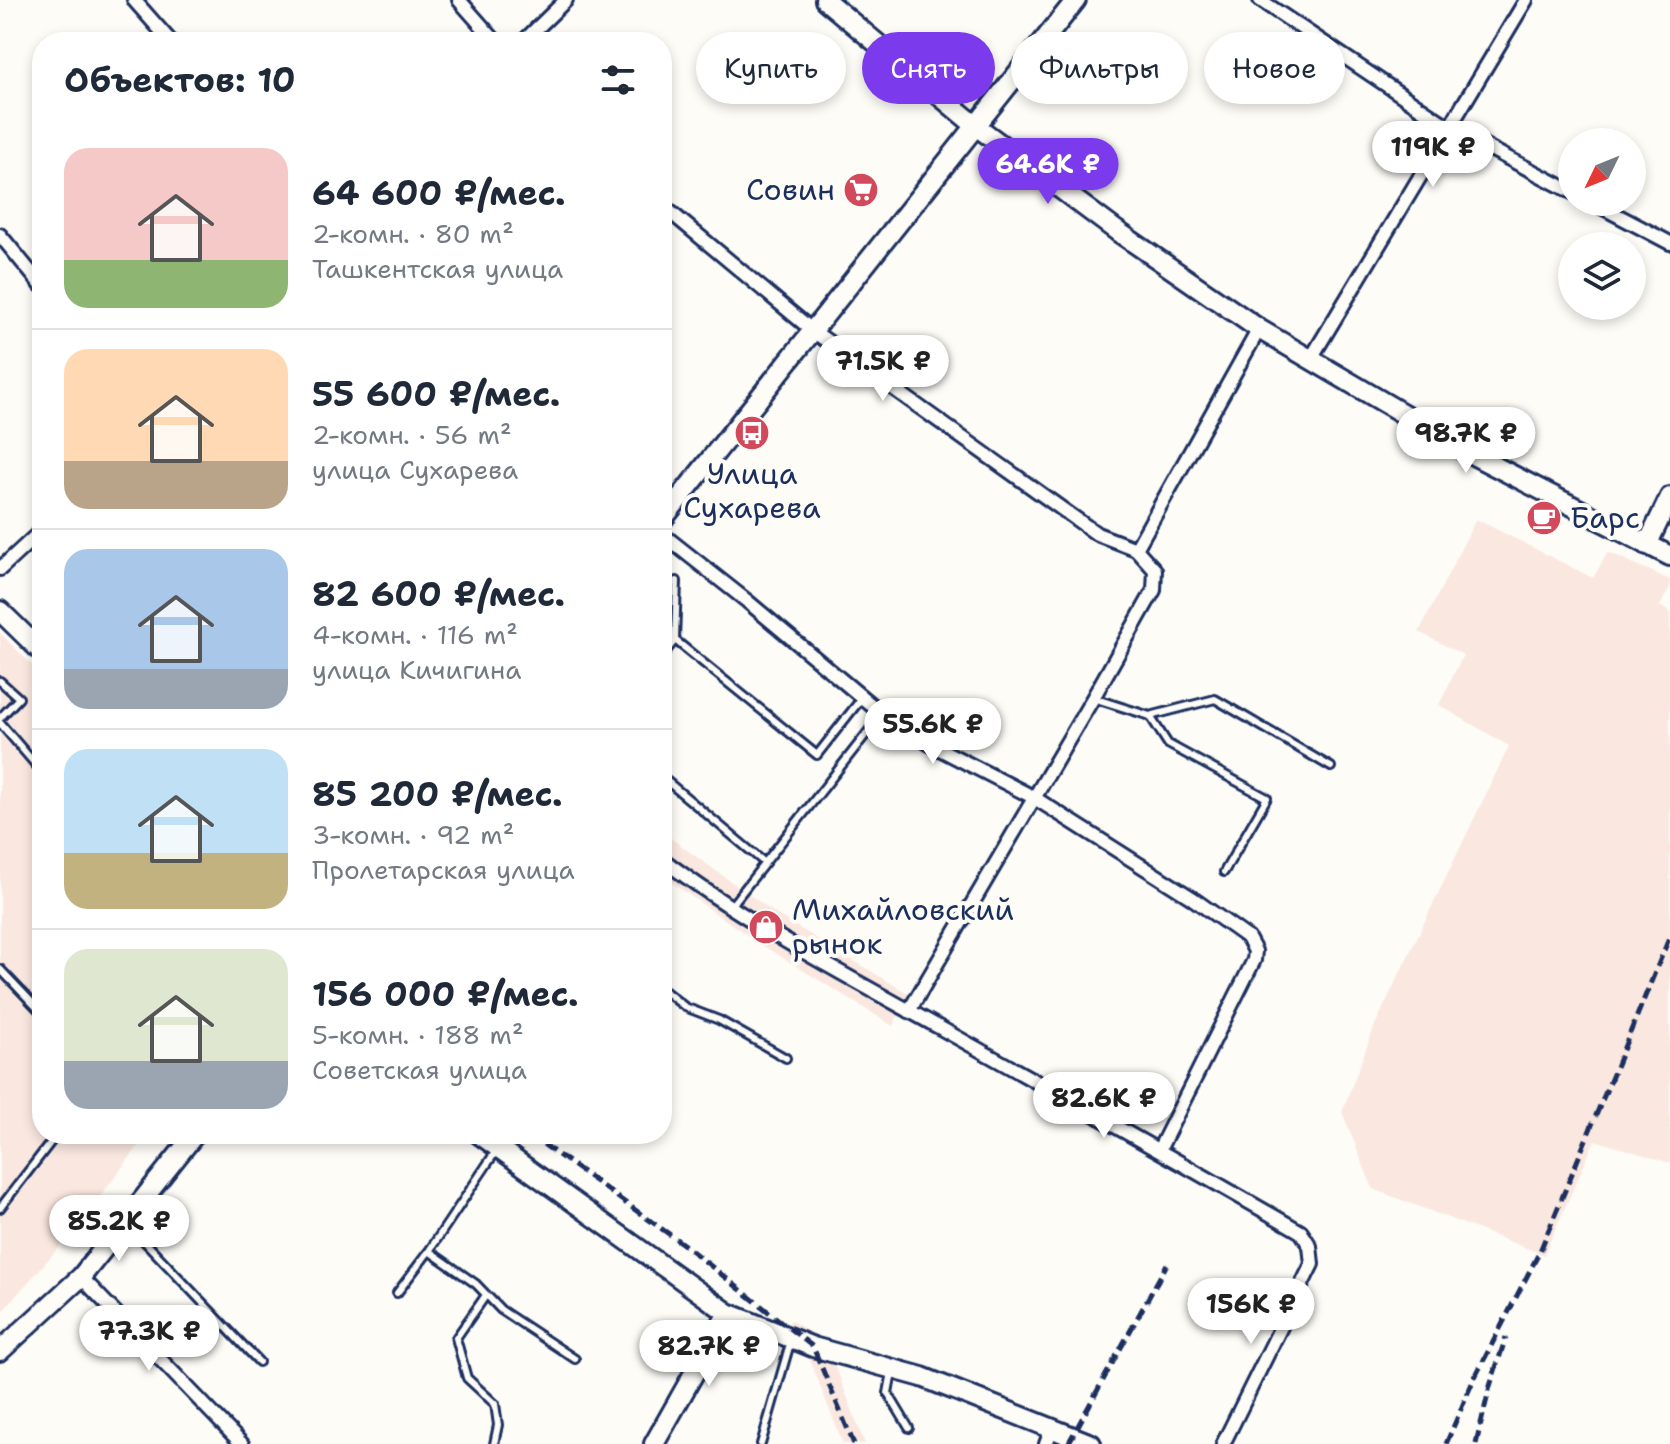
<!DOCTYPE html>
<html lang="ru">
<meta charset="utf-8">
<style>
body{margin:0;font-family:"Shantell Sans",sans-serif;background:#f2f2f3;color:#1f2937;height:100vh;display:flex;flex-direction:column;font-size:30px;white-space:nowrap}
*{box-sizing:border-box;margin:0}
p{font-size:26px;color:#747a83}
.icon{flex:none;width:44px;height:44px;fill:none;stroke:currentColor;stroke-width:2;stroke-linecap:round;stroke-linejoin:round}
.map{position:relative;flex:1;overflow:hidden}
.details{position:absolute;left:32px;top:32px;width:640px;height:1112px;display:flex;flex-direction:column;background:#fff;border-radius:32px;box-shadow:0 4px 12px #0003}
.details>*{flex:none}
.hud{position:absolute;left:696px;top:32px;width:760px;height:72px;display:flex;gap:16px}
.needle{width:52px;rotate:227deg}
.fabs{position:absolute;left:1558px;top:128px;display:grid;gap:16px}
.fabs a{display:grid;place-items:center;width:88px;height:88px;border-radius:50%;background:#fff;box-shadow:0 4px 12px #0003;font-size:40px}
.price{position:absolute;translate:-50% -68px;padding:0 18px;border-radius:28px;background:#fff;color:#222;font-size:26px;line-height:52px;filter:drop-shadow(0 2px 4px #0008)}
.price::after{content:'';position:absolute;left:50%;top:48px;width:24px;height:18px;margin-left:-12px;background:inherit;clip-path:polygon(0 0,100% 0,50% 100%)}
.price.current{background:#7c3aed;color:#fff}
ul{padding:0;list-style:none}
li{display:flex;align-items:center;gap:24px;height:200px;padding:0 32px}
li+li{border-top:2px solid #e0e1e3}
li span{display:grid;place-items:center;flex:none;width:224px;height:160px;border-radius:24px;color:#555}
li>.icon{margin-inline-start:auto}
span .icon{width:96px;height:96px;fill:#fffc;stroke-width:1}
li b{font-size:34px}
h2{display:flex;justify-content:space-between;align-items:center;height:96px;padding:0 32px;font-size:34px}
.pill{padding:0 28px;border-radius:36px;background:#fff;box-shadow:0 4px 12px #0003;font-size:28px;line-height:72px}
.pill.current{background:#7c3aed;color:#fff}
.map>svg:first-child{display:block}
.built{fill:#fae8e0}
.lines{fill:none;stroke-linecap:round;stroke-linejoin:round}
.lane-casing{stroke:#1b2f5e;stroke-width:12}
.street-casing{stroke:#1b2f5e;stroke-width:18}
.secondary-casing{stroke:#1b2f5e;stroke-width:24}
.lane{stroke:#fdfcf7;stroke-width:6}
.street{stroke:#fdfcf7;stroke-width:12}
.secondary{stroke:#fdfcf7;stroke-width:18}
.rail{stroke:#1b2f5e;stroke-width:5;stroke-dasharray:12 6;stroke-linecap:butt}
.labels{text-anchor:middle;stroke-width:8;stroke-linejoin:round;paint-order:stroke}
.poi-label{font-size:30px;fill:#1b2f5e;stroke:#fdfcf7;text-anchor:start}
</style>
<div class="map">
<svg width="1670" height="1444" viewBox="0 0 1670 1444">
<rect width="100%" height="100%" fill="#fdfcf7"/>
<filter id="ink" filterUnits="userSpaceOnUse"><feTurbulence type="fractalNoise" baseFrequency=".0125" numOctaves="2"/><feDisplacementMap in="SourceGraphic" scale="16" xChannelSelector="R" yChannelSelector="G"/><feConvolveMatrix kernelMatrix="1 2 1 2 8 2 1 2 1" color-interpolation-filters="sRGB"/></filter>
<g filter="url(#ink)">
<!-- built -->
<path class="built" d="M1476,519l117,59 15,-26 62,28v7l-10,19 10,6v551l-75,-23 -51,115 -171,-66 -31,-77 33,-87 134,-279 -70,-41 24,-50 -44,-23z
M0,633l42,42v459h106l-78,101 -70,79z
M662,832l114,82 133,80 -16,32 -139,-86 -92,-64z
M791,1320l27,18 20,35 27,71h-22l-35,-89 -8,-16 -15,-11z"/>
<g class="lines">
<defs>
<path id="lane" d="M675,640l142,115 44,-56
M662,656l13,-16 2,-59
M0,681l19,17 -19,20
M1093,698l57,18 18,28 99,54 -43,74
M1150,716l65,-17 116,68
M0,723l42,49
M662,777l103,86
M731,906l151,-192
M0,969l42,44
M662,989l23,18 34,13 67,38
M496,1151l-67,100 47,33 25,26 74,49
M0,1208l57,-74
M128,1224l131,138
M397,1293l32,-42
M486,1295l-30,43 11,40 28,26 3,21 -4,19
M892,1372l-4,21 21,35
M761,1444l30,-104"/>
<path id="street" d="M134,0l37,42
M459,0l37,42
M1260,0l189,127 123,65
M523,42l43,-42
M1592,202l78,41
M662,205l151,126 284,203 39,15
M0,235l42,51
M1310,360l216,-360
M662,534l85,67 135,113 46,29 105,54 159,101 56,40 7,13 -1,9 -95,190
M0,569l42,-39
M662,859c87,66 185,117 280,170 120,67 240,134 359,203l9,14 2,18 -89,180
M909,1011l184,-313 61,-108 1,-20 -19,-21 123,-220
M81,1277l161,167
M1046,1444l6,-16"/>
<path id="secondary" d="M825,0l151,126 141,105 142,98 216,127 195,100
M662,520l414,-520
M1647,545l23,-48
M0,611l42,41
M479,1134l249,179 85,34 109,30 169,67
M0,1351l81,-74 114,-143
M654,1444l74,-131"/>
</defs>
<!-- lane casing -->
<use href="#lane" class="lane-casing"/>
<!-- street casing -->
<use href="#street" class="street-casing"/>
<!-- secondary casing -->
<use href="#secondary" class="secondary-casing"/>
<!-- lane -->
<use href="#lane" class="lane"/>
<!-- street -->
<use href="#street" class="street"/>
<!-- secondary -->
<use href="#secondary" class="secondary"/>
<!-- rail -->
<path class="rail" d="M529,1134l154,110 130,103 41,97
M1068,1444l99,-180
M1446,1444l27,-63 67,-130 130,-315
M1476,1444l14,-58 16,-49"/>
</g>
</g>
<!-- icons -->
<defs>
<symbol id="supermarket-disc" viewBox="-11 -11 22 22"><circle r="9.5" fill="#d1495b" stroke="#fdfcf7"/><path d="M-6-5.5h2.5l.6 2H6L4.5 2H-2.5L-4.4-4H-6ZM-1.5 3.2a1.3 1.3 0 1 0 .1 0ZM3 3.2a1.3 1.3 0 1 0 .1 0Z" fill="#fff"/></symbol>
<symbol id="bus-disc" viewBox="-11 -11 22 22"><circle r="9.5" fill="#d1495b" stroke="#fdfcf7"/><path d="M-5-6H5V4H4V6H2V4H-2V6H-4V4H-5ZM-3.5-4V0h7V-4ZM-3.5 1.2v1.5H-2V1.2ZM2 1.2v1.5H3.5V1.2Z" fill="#fff"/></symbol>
<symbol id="cafe-disc" viewBox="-11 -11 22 22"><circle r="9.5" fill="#d1495b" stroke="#fdfcf7"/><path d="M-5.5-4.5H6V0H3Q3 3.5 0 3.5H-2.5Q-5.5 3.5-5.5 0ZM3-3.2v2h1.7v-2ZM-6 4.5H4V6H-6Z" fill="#fff"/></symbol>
<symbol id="shop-disc" viewBox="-11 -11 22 22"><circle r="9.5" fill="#d1495b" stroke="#fdfcf7"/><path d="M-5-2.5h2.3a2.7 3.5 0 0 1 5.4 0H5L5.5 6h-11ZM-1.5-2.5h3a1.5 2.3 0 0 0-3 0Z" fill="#fff"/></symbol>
</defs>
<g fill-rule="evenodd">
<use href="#supermarket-disc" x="841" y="170" width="40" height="40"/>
<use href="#bus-disc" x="732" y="413" width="40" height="40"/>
<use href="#cafe-disc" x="1524" y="498" width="40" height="40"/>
<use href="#shop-disc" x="746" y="907" width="40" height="40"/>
</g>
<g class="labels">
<!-- poi labels -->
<g class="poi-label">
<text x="835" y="200" text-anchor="end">Совин</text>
<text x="752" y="484" text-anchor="middle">Улица<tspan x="752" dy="34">Сухарева</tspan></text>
<text x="1570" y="528">Барс</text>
<text x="792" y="920">Михайловский<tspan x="792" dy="34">рынок</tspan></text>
</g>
</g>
</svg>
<div class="fabs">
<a><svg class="needle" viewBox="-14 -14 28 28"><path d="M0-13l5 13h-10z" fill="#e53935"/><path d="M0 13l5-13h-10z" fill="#747a83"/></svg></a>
<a><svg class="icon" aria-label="layers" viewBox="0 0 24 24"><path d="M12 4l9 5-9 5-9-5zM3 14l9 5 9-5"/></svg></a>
</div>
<b class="price" style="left:1433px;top:189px">119K ₽</b>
<b class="price current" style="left:1048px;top:206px">64.6K ₽</b>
<b class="price" style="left:883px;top:403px">71.5K ₽</b>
<b class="price" style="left:1466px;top:475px">98.7K ₽</b>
<b class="price" style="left:933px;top:766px">55.6K ₽</b>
<b class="price" style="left:1104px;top:1140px">82.6K ₽</b>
<b class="price" style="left:119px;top:1263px">85.2K ₽</b>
<b class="price" style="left:1251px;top:1346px">156K ₽</b>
<b class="price" style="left:149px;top:1373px">77.3K ₽</b>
<b class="price" style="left:709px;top:1388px">82.7K ₽</b>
<div class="hud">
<a class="pill">Купить</a>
<a class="pill current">Снять</a>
<a class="pill">Фильтры</a>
<a class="pill">Новое</a>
</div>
<section class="details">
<h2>Объектов: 10<svg class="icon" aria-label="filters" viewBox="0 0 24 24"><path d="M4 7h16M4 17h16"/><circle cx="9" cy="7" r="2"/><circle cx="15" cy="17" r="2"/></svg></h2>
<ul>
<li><span style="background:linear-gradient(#f6c9c9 70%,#8fb573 0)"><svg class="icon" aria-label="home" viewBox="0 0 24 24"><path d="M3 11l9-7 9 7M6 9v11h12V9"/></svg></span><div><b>64 600 ₽/мес.</b><p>2-комн. · 80 m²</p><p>Ташкентская улица</p></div></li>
<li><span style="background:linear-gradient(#ffd9b3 70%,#b9a48a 0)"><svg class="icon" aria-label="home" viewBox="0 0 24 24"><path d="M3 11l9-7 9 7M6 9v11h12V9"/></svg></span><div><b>55 600 ₽/мес.</b><p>2-комн. · 56 m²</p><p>улица Сухарева</p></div></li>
<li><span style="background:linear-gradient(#a9c7e8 75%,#9aa5b1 0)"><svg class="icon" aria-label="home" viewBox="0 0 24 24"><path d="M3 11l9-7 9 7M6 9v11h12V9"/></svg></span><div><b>82 600 ₽/мес.</b><p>4-комн. · 116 m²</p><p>улица Кичигина</p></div></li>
<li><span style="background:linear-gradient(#bfe0f5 65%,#c2b280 0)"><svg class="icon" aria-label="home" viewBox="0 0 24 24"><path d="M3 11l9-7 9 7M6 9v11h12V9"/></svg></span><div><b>85 200 ₽/мес.</b><p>3-комн. · 92 m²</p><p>Пролетарская улица</p></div></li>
<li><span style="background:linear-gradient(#dfe7d0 70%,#9aa5b1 0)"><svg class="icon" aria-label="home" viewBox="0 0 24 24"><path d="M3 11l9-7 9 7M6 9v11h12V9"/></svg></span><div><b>156 000 ₽/мес.</b><p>5-комн. · 188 m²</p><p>Советская улица</p></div></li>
</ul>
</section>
</div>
